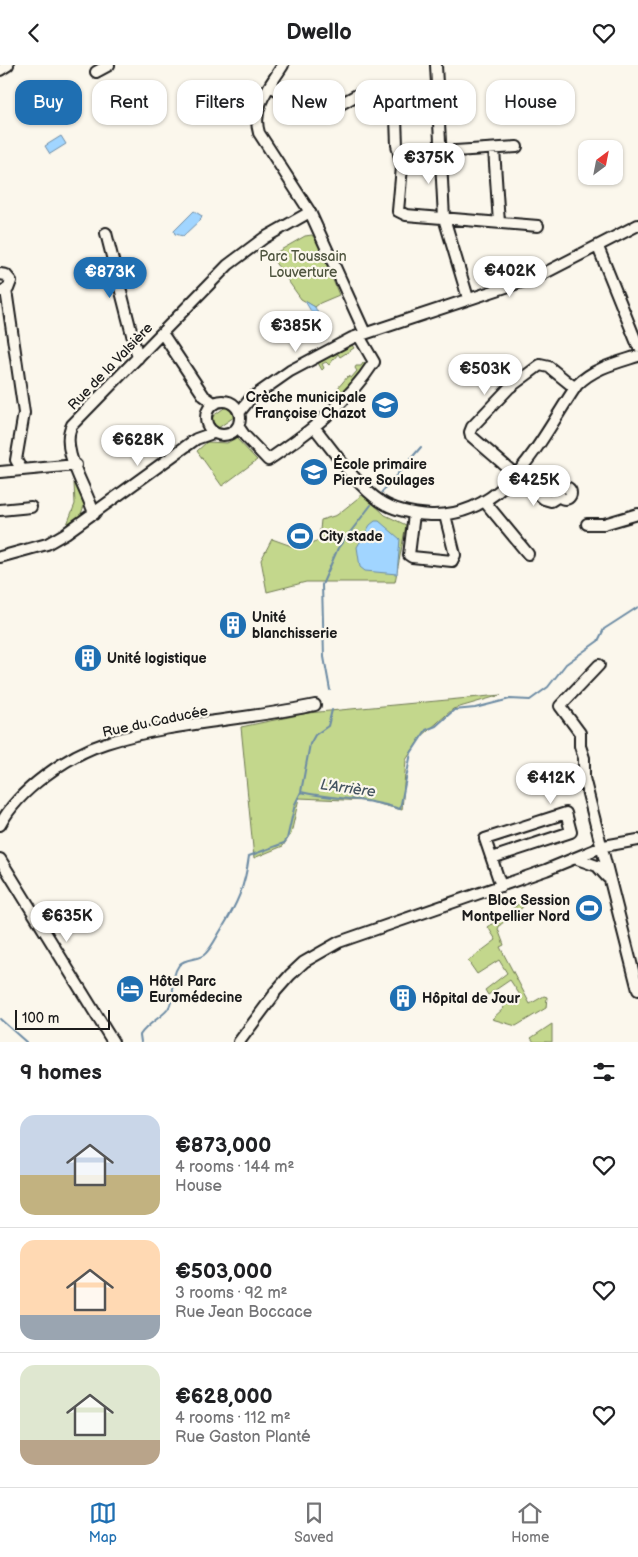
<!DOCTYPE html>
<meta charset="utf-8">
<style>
body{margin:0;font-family:"Balsamiq Sans",sans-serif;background:#f6f6f6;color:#202124;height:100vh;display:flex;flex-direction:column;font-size:19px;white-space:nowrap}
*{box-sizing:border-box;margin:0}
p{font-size:16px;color:#757577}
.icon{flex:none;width:28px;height:28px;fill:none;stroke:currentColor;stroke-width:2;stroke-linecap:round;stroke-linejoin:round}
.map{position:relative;height:977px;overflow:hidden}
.side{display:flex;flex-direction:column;background:#fff;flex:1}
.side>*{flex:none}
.banner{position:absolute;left:15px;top:15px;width:609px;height:45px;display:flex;gap:10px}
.needle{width:32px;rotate:32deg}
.buttons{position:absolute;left:578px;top:75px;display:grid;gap:10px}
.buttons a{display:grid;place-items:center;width:45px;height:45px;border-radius:10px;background:#fff;box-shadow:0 1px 4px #0004;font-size:25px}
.scale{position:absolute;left:15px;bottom:12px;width:95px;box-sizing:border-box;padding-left:5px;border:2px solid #1c1c1c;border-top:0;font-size:14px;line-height:18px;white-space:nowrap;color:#1c1c1c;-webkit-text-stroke:4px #fbf7ec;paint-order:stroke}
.price{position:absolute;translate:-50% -42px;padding:0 11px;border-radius:18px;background:#fff;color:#222;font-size:16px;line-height:32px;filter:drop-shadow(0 1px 2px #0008)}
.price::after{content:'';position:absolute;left:50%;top:30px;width:15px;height:11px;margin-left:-8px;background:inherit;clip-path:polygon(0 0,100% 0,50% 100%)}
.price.current{background:#1f6fb2;color:#fff}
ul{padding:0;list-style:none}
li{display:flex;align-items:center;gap:15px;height:125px;padding:0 20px}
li+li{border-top:1px solid #e0e0e0}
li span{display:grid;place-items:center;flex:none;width:140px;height:100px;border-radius:15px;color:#555}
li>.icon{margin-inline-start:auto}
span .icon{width:60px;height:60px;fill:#fffc;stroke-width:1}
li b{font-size:21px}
h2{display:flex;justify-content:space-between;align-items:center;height:60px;padding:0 20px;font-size:21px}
.chip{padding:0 18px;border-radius:15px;background:#fff;box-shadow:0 1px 4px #0004;font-size:18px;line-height:45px}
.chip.current{background:#1f6fb2;color:#fff}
header{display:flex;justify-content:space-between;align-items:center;height:65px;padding:0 20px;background:#fff;font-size:22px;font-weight:800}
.dock{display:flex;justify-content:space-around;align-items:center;height:70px;border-top:1px solid #e0e0e0;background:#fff;font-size:14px;color:#757577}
.dock a{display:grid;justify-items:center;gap:2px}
.dock .current{color:#1f6fb2}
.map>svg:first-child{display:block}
.green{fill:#c3d78c;stroke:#707a54}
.water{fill:#a1d5ff;stroke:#6c8ba4}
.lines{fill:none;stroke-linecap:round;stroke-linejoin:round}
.stream{stroke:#6c8ba4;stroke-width:2}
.minor-casing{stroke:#1c1c1c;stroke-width:14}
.minor{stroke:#fbf7ec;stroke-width:10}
.labels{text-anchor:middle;stroke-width:4.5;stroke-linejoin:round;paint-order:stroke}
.park-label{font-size:14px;fill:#4e543e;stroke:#fbf7ec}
.street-label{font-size:14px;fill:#1c1c1c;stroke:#fbf7ec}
.poi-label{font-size:14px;font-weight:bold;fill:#1c1c1c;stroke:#fbf7ec;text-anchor:start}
.water-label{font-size:15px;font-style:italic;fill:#445460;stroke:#fbf7ec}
</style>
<header><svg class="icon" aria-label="back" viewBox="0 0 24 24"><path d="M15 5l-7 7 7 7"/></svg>Dwello<svg class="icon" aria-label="heart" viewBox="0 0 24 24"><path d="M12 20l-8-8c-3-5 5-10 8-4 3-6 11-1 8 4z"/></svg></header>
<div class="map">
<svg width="638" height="977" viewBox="0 0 638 977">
<rect width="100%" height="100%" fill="#fbf7ec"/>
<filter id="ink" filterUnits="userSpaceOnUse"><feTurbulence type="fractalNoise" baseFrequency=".02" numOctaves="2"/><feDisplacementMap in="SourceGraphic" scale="10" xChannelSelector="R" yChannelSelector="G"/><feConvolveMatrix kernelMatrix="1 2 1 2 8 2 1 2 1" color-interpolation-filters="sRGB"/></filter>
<g filter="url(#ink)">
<!-- green -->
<path class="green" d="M312,170l6,8 21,52 -19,8 -5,4 -14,-8 -27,-38 -2,-6 33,-19z
M352,280l2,3 -14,9 -2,-3 -9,11 -3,-3 -4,2 2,4 -2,2 -4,-7z
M363,298h5l-29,34 -2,-1v-7l11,-13 3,2 6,-7 -2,-3 1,-2h5z
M227,341l7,3v8l-16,11 -6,-4 1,-8z
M236,373l21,22 -35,26 -25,-35 10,-9 20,1z
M77,417l8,21 -4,11 -15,13 9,-23 -1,-21z
M363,429l22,21 21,10 -11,57h-89l-39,10 -6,-32 11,-21 25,9 22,-8 2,-20 16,-5z
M306,461l5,12 -17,8 -6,-12z
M501,630l-48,14 -32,28 -15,23 -4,50 -35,-9 -68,-3 -8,36 -8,12 -29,12 -13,-131 67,-14z
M520,838l3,4 -23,18 -2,4 6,16 -4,2 30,57 14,-8 3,1 -1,11 -30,18 -24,-7 12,-11 -1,-2 17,-11 -10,-15 -22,15 -3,-5 22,-17 -8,-13 -22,14 -9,-13 28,-21 -8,-13z
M552,959v18h-18l-3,-4z"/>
<!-- water -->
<path class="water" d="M61,71l5,8 -16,10 -5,-8z
M194,146l8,5 -1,3 -18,17 -8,-2 -1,-3z
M305,236l10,6 14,29 -3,1z
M375,456h4l21,18 -3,35 -32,-3 -5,-4 -3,-20 13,-22z"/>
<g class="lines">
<!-- stream -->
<path class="stream" d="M382,427l39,-45
M330,625l-6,-33 -2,-72 16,-37 33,-43
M301,727c35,8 63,5 99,17l11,-56 15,-23 10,-4 18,-16 21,-2 35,-9 20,1 18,-13 18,-23 32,-23 6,-12 34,-22
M0,954l26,23
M141,977l-1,-7c8,-12 21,-17 28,-26 9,-14 1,-30 11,-44 7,-8 21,-4 27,-12 6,-6 10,-15 15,-23 16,-26 24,-43 28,-74l35,-13 3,-4 8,-35 6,-12 9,-48 5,-9 13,-9 4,-16"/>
<defs>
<path id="minor" d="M283,0c-13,21 -32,42 -24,68l51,79
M436,0l8,153 24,80
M0,5l8,-5
M96,7l13,-7
M270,21l48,28 10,-3 29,-16 79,-6
M395,26l2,54 5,22 -4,44 8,4 132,11
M494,84l5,74
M440,87l77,-5
M106,168l32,125
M598,182l40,99
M0,209l6,1 5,6 -3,8 -7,2
M6,225l18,123 -8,47 6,10 54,-5
M162,268l42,63 10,7
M206 353a17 17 0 1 1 34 0a17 17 0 1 1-34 0Z
M239,348l11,-14 40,-28 62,-33 187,-62 99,-51
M238,361l7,10 23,24c40,-27 79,-56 106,-98l-15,-26
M314,362c18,22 44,60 66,74 15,10 33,13 51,14 77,2 109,-76 146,-130 17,-17 39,-22 61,-29
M0,407l22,-2
M559 428a6 6 0 1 1 12 0a6 6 0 1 1-12 0Z
M559,431l-8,5 -7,-2 -73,-63 -1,-4 2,-5 37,-39 31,-23 9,2 26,21
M485,437l43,52
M0,445l31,-3
M94,449c-7,-26 -35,-64 -22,-89l156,-160 36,-27 46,-26 55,121
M414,449l-5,41 3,2 40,4 3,-6 -10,-40
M587,459h17l34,-10
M0,492l47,-13 19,-11 130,-94 17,-6
M599,600l-39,41 20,27v13l4,12v20l54,212
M0,760c18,-35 68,-70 106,-82 67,-21 140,-23 209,-38
M492,793l79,-26 -5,-19 -81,26 16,47
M0,794l113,183
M577,794l20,7 10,11
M275,927l15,-17 14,-13 35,-20 207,-72 58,-24 34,-6
M239,977l35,-47"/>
</defs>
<!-- minor casing -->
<use href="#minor" class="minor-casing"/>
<!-- minor -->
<use href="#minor" class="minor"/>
</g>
</g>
<!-- icons -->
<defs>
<symbol id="school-disc" viewBox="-11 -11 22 22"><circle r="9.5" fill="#1f6fb2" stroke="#fbf7ec"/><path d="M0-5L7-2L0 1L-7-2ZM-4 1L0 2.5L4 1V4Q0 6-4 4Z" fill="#fff"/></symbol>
<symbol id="stadium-disc" viewBox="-11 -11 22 22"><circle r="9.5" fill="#1f6fb2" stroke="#fbf7ec"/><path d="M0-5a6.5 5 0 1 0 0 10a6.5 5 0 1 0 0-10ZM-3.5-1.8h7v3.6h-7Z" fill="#fff"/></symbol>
<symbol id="building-disc" viewBox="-11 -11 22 22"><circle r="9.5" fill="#1f6fb2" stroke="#fbf7ec"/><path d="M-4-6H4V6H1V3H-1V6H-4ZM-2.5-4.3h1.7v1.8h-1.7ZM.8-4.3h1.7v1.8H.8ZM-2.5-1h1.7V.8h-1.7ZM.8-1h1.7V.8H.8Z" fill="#fff"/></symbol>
<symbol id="hotel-disc" viewBox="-11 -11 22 22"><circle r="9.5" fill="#1f6fb2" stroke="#fbf7ec"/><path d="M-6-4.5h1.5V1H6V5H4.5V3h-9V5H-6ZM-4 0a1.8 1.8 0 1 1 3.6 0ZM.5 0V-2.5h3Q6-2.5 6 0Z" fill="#fff"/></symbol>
</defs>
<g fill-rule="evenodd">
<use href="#school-disc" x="369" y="324" width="32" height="32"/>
<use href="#school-disc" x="298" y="391" width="32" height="32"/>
<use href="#stadium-disc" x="284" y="455" width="32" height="32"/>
<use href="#building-disc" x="217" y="544" width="32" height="32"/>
<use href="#building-disc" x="72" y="577" width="32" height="32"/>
<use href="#stadium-disc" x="573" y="827" width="32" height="32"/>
<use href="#hotel-disc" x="114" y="908" width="32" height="32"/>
<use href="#building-disc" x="387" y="917" width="32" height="32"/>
</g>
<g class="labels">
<!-- park labels -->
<g class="park-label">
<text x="303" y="196">Parc Toussain<tspan x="303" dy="16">Louverture</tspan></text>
</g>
<!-- street labels -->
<g class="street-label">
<text transform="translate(110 301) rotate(-46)" y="5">Rue de la Valsière</text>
<text transform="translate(155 656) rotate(-12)" y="5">Rue du Caducée</text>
</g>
<!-- poi labels -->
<g class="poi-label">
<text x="366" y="337" text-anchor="end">Crèche municipale<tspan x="366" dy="16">Françoise Chazot</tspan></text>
<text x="333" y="404">École primaire<tspan x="333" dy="16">Pierre Soulages</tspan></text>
<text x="319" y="476">City stade</text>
<text x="252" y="557">Unité<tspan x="252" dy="16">blanchisserie</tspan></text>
<text x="107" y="598">Unité logistique</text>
<text x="570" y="840" text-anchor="end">Bloc Session<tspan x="570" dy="16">Montpellier Nord</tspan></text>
<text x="149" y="921">Hôtel Parc<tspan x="149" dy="16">Euromédecine</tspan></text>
<text x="422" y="938">Hôpital de Jour</text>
</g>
<!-- water labels -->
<g class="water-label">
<text transform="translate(348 723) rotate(8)" y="5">L'Arrière</text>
</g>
</g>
</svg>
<div class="buttons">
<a><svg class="needle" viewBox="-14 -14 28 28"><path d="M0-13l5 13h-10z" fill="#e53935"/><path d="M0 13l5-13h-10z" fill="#757577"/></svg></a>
</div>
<div class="scale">100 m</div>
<b class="price" style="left:429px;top:120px">€375K</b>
<b class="price" style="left:510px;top:233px">€402K</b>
<b class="price current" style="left:110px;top:234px">€873K</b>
<b class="price" style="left:296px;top:288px">€385K</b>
<b class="price" style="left:485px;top:331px">€503K</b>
<b class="price" style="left:138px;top:402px">€628K</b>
<b class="price" style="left:534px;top:442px">€425K</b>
<b class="price" style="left:551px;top:740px">€412K</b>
<b class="price" style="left:67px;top:878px">€635K</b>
<div class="banner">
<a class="chip current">Buy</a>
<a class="chip">Rent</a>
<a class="chip">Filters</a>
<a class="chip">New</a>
<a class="chip">Apartment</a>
<a class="chip">House</a>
</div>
</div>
<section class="side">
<h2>9 homes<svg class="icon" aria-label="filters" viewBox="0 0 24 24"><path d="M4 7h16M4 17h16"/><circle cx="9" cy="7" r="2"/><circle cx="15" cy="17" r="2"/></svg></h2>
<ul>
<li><span style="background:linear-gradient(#c9d6e8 60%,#c2b280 0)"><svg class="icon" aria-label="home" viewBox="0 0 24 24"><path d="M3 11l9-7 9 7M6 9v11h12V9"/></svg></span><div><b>€873,000</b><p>4 rooms · 144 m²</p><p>House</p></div><svg class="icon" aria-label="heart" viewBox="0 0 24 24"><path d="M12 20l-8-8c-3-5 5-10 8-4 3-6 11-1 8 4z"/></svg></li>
<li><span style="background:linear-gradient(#ffd9b3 75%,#9aa5b1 0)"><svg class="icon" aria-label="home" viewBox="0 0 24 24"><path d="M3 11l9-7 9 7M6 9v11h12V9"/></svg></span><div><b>€503,000</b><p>3 rooms · 92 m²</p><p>Rue Jean Boccace</p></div><svg class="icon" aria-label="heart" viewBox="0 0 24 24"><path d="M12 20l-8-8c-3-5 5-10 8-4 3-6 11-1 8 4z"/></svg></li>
<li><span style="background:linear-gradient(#dfe7d0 75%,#b9a48a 0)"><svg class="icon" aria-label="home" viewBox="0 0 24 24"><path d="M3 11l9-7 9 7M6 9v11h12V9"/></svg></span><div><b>€628,000</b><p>4 rooms · 112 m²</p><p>Rue Gaston Planté</p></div><svg class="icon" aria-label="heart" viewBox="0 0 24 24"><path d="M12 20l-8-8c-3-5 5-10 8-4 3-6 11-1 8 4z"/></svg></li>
</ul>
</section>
<nav class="dock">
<a class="current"><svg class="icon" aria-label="map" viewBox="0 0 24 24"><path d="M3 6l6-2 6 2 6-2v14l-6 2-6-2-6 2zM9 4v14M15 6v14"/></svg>Map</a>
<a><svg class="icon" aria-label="saved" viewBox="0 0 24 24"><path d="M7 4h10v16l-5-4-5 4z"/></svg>Saved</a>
<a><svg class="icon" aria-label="home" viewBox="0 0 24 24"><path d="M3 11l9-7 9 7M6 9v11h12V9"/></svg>Home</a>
</nav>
